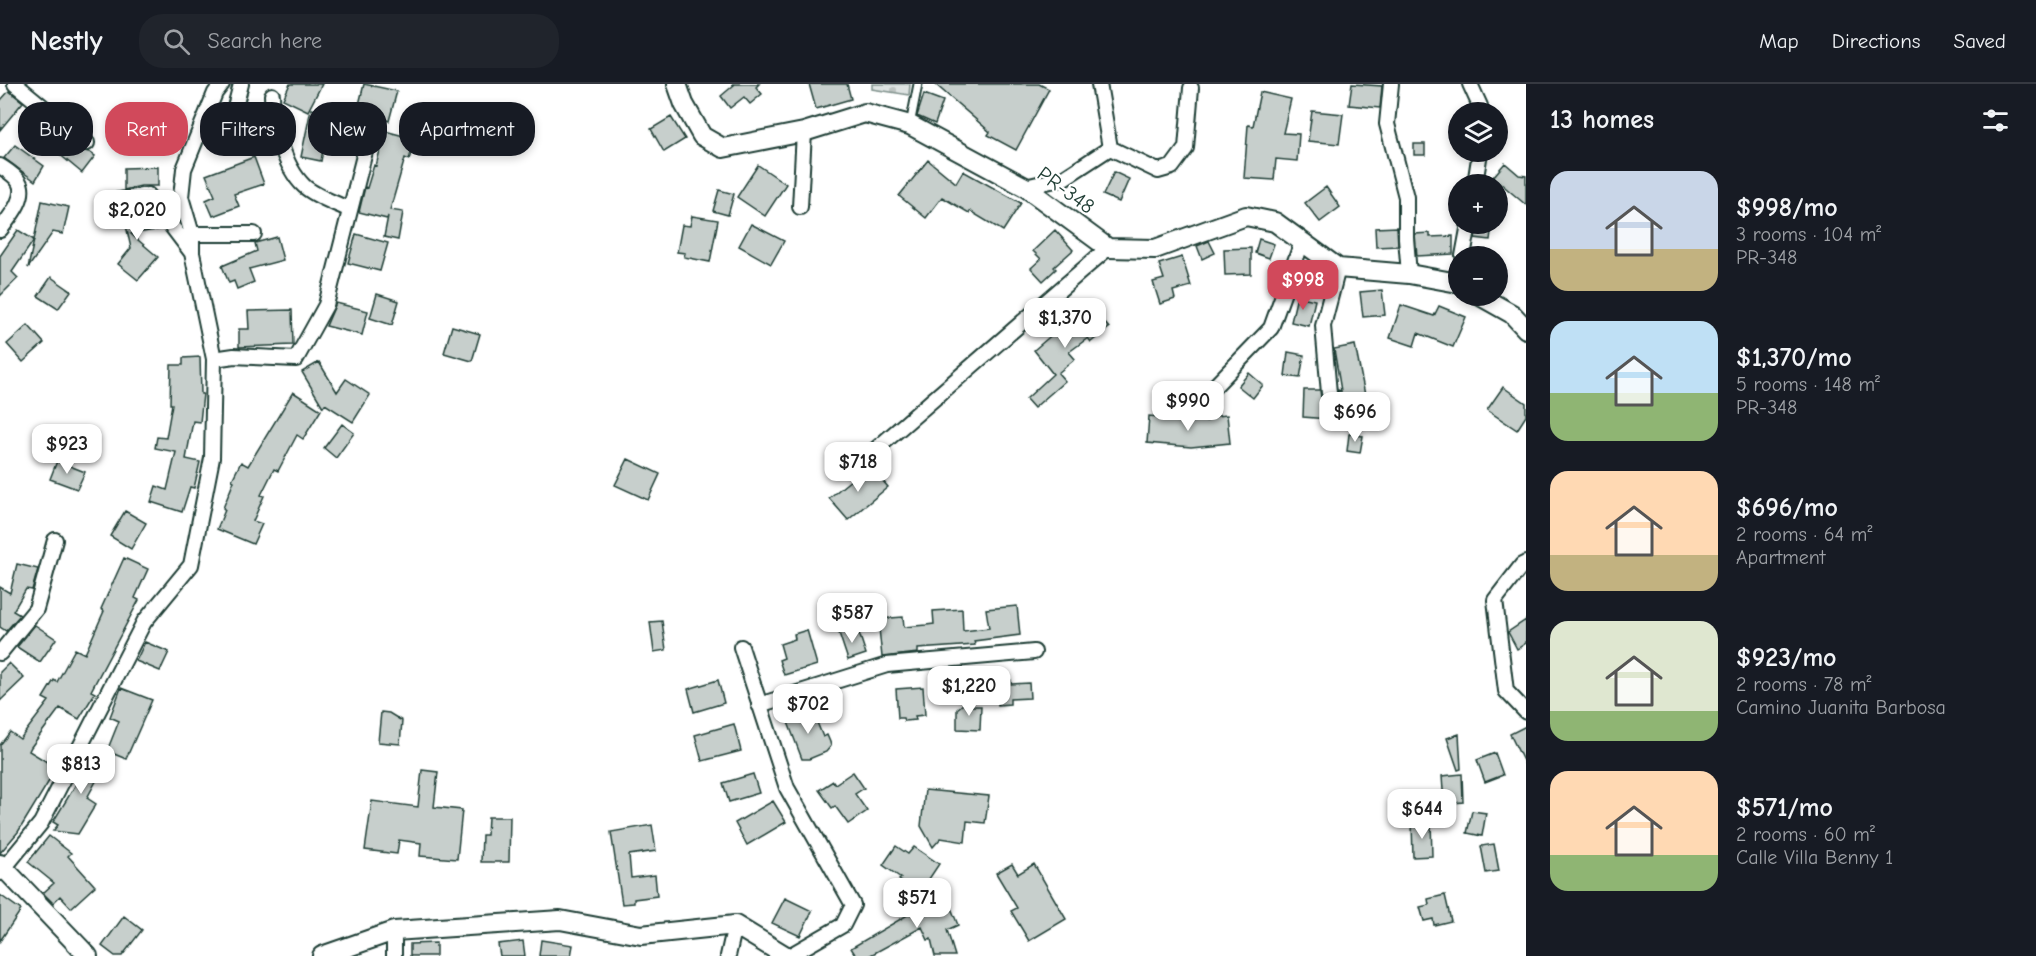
<!DOCTYPE html>
<meta charset="utf-8">
<style>
body{margin:0;font-family:"Comic Neue",sans-serif;background:#20242c;color:#f1f3f6;height:100vh;display:flex;flex-direction:column;font-size:22px;white-space:nowrap}
*{box-sizing:border-box;margin:0}
p{font-size:20px;color:#9ea1a6}
.icon{flex:none;width:33px;height:33px;fill:none;stroke:currentColor;stroke-width:2;stroke-linecap:round;stroke-linejoin:round}
.map{position:relative;flex:1;overflow:hidden}
.drawer{display:flex;flex-direction:column;background:#171b24;width:510px}
.drawer>*{flex:none}
.banner{position:absolute;left:18px;top:18px;width:570px;height:54px;display:flex;gap:12px}
.buttons{position:absolute;left:1448px;top:18px;display:grid;gap:12px}
.buttons a{display:grid;place-items:center;width:60px;height:60px;border-radius:50%;background:#171b24;box-shadow:0 3px 9px #0003;font-size:30px}
.price{position:absolute;translate:-50% -51px;padding:0 14px;border-radius:12px;background:#fff;color:#222;font-size:20px;line-height:39px;filter:drop-shadow(0 2px 3px #0008)}
.price::after{content:'';position:absolute;left:50%;top:36px;width:18px;height:14px;margin-left:-9px;background:inherit;clip-path:polygon(0 0,100% 0,50% 100%)}
.price.current{background:#d1495b;color:#fff}
ul{padding:0;list-style:none}
li{display:flex;align-items:center;gap:18px;height:150px;padding:0 24px}
li span{display:grid;place-items:center;flex:none;width:168px;height:120px;border-radius:18px;color:#555}
li>.icon{margin-inline-start:auto}
span .icon{width:72px;height:72px;fill:#fffc;stroke-width:1}
li b{font-size:26px}
h2{display:flex;justify-content:space-between;align-items:center;height:72px;padding:0 24px;font-size:26px}
.tag{padding:0 21px;border-radius:24px;background:#171b24;box-shadow:0 3px 9px #0003;font-size:21px;line-height:54px}
.tag.current{background:#d1495b;color:#fff}
header{display:flex;align-items:center;gap:36px;box-sizing:border-box;height:84px;padding:0 30px;background:#171b24;border-bottom:2px solid #363941}
header strong{font-size:28px}
nav{display:flex;gap:33px;margin-inline-start:auto;font-size:21px}
.search{width:420px;height:54px;background:#20242c;display:flex;align-items:center;gap:15px;box-sizing:border-box;padding:0 21px;border-radius:24px;color:#9ea1a6;font-size:22px}
main{display:flex;flex:1;min-height:0}
.map>svg:first-child{display:block}
.cemetery{fill:url(#cemetery-stones);stroke:#7e908b;stroke-width:1.5}
.building{fill:#c7cfcc;stroke:#1f3d34;stroke-width:1.5}
.lines{fill:none;stroke-linecap:round;stroke-linejoin:round}
.lane-casing{stroke:#1f3d34;stroke-width:11}
.street-casing{stroke:#1f3d34;stroke-width:18}
.secondary-casing{stroke:#1f3d34;stroke-width:22}
.lane{stroke:#fff;stroke-width:7}
.street{stroke:#fff;stroke-width:14}
.secondary{stroke:#fff;stroke-width:18}
.labels{text-anchor:middle;stroke-width:4.5;stroke-linejoin:round;paint-order:stroke}
.street-label{font-size:21px;fill:#1f3d34;stroke:#fff}
</style>
<header>
<strong>Nestly</strong>
<div class="search"><svg class="icon" aria-label="search" viewBox="0 0 24 24"><circle cx="10" cy="10" r="6"/><path d="M15 15l6 6"/></svg>Search here</div>
<nav><a>Map</a><a>Directions</a><a>Saved</a></nav>
</header>
<main>
<div class="map">
<svg width="1526" height="872" viewBox="0 0 1526 872">
<defs>
<pattern id="cemetery-stones" width="16" height="16" patternUnits="userSpaceOnUse" patternTransform="scale(1.5)"><rect width="16" height="16" fill="#dee3e2"/><path d="M2 7V4a2 2 0 0 1 4 0v3zM10 15v-3a2 2 0 0 1 4 0v3z" fill="#bec4c2"/></pattern>
</defs>
<rect width="100%" height="100%" fill="#fff"/>
<filter id="ink" filterUnits="userSpaceOnUse"><feTurbulence type="fractalNoise" baseFrequency=".0167" numOctaves="2"/><feDisplacementMap in="SourceGraphic" scale="12" xChannelSelector="R" yChannelSelector="G"/><feConvolveMatrix kernelMatrix="1 2 1 2 8 2 1 2 1" color-interpolation-filters="sRGB"/></filter>
<g filter="url(#ink)">
<!-- cemetery -->
<path class="cemetery" d="M872,0h38l-1,11 -37,-6z"/>
<!-- building -->
<path class="building" d="M290,0h32l-14,27 -25,-12z
M364,0l33,7 -8,30 -14,-5 -18,-3z
M732,0h27l-3,3 6,7 -12,10 -6,-7 -14,11 -9,-12 13,-11z
M809,0h38l4,15 -35,10z
M935,0h104l10,5 -33,61 -28,-15 2,-3z
M1352,0l30,2 -2,22 -31,-3z
M9,7l14,11 -23,28v-29z
M1260,8l31,7 -8,34 16,1 -2,27 -21,-2 -2,21 -30,-2 4,-53 5,1z
M924,10l19,7 -8,23 -18,-8z
M252,20l14,19 -14,11 -10,-12 -14,27 -13,-7 12,-20 2,1 11,-5 3,-7z
M311,25l19,3 -9,49 -20,-4z
M1312,27l31,3 -4,30 -31,-3z
M40,32l41,34 8,2 6,4 -13,17 -53,-44z
M671,33l14,22 -21,13 -13,-23z
M385,47l30,8 -6,21 -4,-2 -15,52 13,2 -5,28 -14,-3 4,-21 -1,3 -28,-7 6,-25 2,1 7,-23 2,1z
M1414,60h11v11h-11z
M15,61l29,21 -9,15 -31,-23z
M254,73l10,27 -30,10 5,12 -26,10 -7,-16 9,-4 -9,-21z
M928,76l28,23 7,-12 58,32 -18,28 -33,-20 -1,2 -27,-16 -16,21 -27,-22z
M1505,79l14,12 7,1v29l-33,-28z
M758,81l28,19 -21,32 -28,-19z
M158,83v19h-17l-17,4v-22z
M1114,88l15,7 -10,23 -16,-7z
M1326,103l14,20 -20,15 -15,-19z
M719,106l15,4 -6,21 -15,-4z
M42,117l27,6 -6,27 -10,-2 -25,36 6,-28 -22,32 6,6 -18,18v-40l18,-26 16,10z
M144,121l7,19 9,2 2,3 -31,5 27,23 -20,23 -20,-16 13,-16 -6,-27 -7,-4 -2,-7z
M692,132l26,4 -8,42 -26,-5 1,-4 -8,-1 5,-27 8,1z
M751,140l33,17 -13,23 -32,-18z
M1478,140h14l-2,16 -15,-2z
M1397,143l1,19 -22,1 -1,-19z
M1055,146l18,20 -19,17 2,2 -13,12 -12,-13 10,-9 -8,-8z
M1430,149v4l23,-1v18l-36,2 -2,-22z
M356,150l32,9 -8,28 -32,-8z
M277,153l6,23 -34,9 5,13 -17,7 -3,-8 -5,2 -7,-17 35,-15 -2,-8z
M1259,155l15,5 -5,14 -14,-5z
M1209,157l6,12 -13,6 -5,-13z
M1251,164v26l-26,1 -1,-26z
M1182,173l9,29 -18,5 2,8 -15,5 -7,-22 11,-3 -5,-15z
M51,193l20,14 -13,18 -20,-13z
M1382,206l3,25 -22,2 -3,-25z
M377,210l22,7 -7,24 -22,-7z
M1297,212l18,4 -6,26 -18,-4z
M336,219l32,8 -6,24 -36,-9z
M1401,221l33,11 5,-10 27,11 -13,30 -35,-14 -4,13 -24,-8z
M1092,223l17,21 -18,14 -3,-4 -19,14 6,7 -17,14 7,8 -31,27 -8,-9 27,-25 -19,-24 48,-41 3,4z
M292,226l1,35 -54,2v-18h10l-1,-18z
M28,241l16,18 -21,19 -16,-18z
M452,242l28,8 -8,27 -28,-8z
M1355,261l12,60 -25,5 -2,10 -37,-3 1,-27h16l1,8 5,3 4,1 7,-5 1,-7 3,1 -7,-42z
M1288,268l16,3 -4,23 -15,-2z
M200,273l1,37h2l-3,28 -7,-1 -7,38 14,3 -6,26 -4,-1 -8,25 -31,-10 5,-16 11,4 9,-38 -21,-4 2,-11 9,1 6,-34h-2l1,-39h12v-7z
M319,278l18,30 9,-13 24,16 -17,27 -28,-18 -2,3 -21,-35z
M1249,289l14,12 -10,13 -15,-12z
M1503,303l23,16v13l-9,14 -30,-20z
M293,308l28,18 -18,29 -6,-4 -19,36 -4,-2 -13,26 3,1 -11,25 9,3 -9,20 -36,-15 8,-19 -2,-2 11,-27 -2,-1 9,-18 7,4z
M1227,331l3,28 -39,4 -44,-4 2,-27 58,5 -1,-4z
M342,340l12,9 -18,25 -12,-10z
M1349,350l14,2 -3,17 -13,-2z
M628,375l32,15 -12,26 -33,-15z
M57,377l28,11 -8,17 -27,-10z
M869,381l19,22 -40,33 -19,-22z
M125,427l21,12 -15,26 -21,-13z
M124,474l24,11 -13,29 4,2 -48,91 4,2 -16,26 -19,-11 -29,39 -2,4 28,17 -39,64 -18,21v-108l10,-13 10,7 29,-38 -6,-3 11,-18 3,2 18,-33 10,5 19,-43 -3,-2z
M17,480l21,5 -6,21 -6,-1 -13,22 7,4 -14,16 -6,-4v-40l10,6z
M1017,522l3,29 -46,6 1,4 -57,4v4l-36,4 -4,-38 25,-2 1,10 22,-2 8,-1 -1,-13 29,-2 1,22 26,-3 -3,-19z
M1526,536v23l-9,6 -9,-17z
M662,537l4,29 -12,2 -4,-30z
M35,541l21,14 -16,23 -23,-15z
M857,543l9,27 -18,6 -9,-27z
M807,546l10,35 -33,10 -5,-15 5,-2 -4,-14 15,-5 -1,-5z
M145,558l24,10 -9,19 -24,-10z
M9,579l15,15 -24,23v-29z
M718,596l6,23 -30,9 -6,-23z
M1011,596v4l18,-1 1,15 -20,1v5l-12,1 -2,-23z
M923,603l2,28 -10,1 1,4 -12,1 -1,-3h-5l-2,-29z
M121,604l31,12 -26,59 -19,-8 12,-30 -9,-4z
M970,614l1,8h10l-1,24 -23,-1v-20z
M803,625l1,4 8,-3 11,27 4,-2 3,7 1,4 -5,6 -17,7h-7l-16,-42z
M381,628l8,1 13,8 -2,23 -22,-2z
M734,640l7,27 -39,10 -7,-26z
M1526,642v41l-16,-33z
M1459,650l2,35 -3,1 -11,-32z
M89,665l19,10 -21,39 9,6 -18,30 -25,-3 5,-6 -5,-3 25,-41 -4,-3z
M1495,669l8,22 -18,7 -8,-22z
M422,686l16,2 -4,35 28,3 -5,49 -37,-3 1,-13 -22,-3 -2,14 -32,-4 7,-49 46,6z
M853,688l11,16 -9,6 12,17 -19,13 -13,-18 -3,2 -13,-18 14,-9 2,3z
M753,690l6,19 -30,9 -6,-19z
M1462,690l1,28 -19,2 -2,-28z
M925,706l64,6 -4,27 -18,-2 -2,21 -24,-4 -8,9 -12,-21z
M773,717l13,21 -39,23 -12,-22z
M1472,727l14,2 -4,23 -15,-3z
M488,733h22l-1,45h-28l1,-27h5z
M1431,738l1,34 -19,1 -1,-34z
M652,741l4,26 -27,4 2,23 24,-3 2,21 -23,3v4l-12,1 -11,-72z
M49,752l22,17 -3,3 27,30 -24,22 -11,-12 -7,7 -10,-10 11,-10 -26,-21z
M1494,760l5,27 -13,2 -5,-27z
M896,762l12,8 6,-7 25,17 -20,30 -20,-14 2,-2 -18,-13z
M1012,780l6,10 16,-10 32,55 -37,22 -18,-30 6,-3 -21,-35z
M945,809l13,32 -11,5 8,26h-20l-4,-17 -3,1 -6,-13 -53,29h-13l-5,-8z
M0,811l21,15 -21,31z
M1445,811l6,26 -17,4 -1,-6 -9,2 -4,-14 9,-2 -1,-6z
M785,814l27,13 -12,25 -28,-13z
M124,832l18,14 -20,26h-7l-13,-10z
M541,856l32,5 -2,11h-32z
M523,857l2,15h-25l-2,-12z
M436,859v13h-26v-12z"/>
<g class="lines">
<defs>
<path id="lane" d="M910,41l8,-41"/>
<path id="street" d="M15,0l72,59
M1099,0l11,64 48,23 14,-4 14,-19 5,-60
M1391,0l-4,40 19,73v41l3,36
M1470,0l10,22v6
M272,11c0,27 12,72 32,91 12,11 32,17 46,24
M234,27l7,-27
M0,82c6,4 15,9 19,16 9,15 -11,37 -19,48
M1475,100l5,-32
M1025,103l39,-9 46,-30
M108,118l40,-7 44,58
M800,123l4,-75
M192,150h62
M1463,172l6,-32
M214,275l20,-3 62,3 30,-54 46,-181
M1210,307l61,-63 31,-86
M1329,309l-6,-67 15,-58
M875,366l233,-202
M1526,479l-4,2 -27,35 11,91 20,21
M741,563l46,141 66,117 -10,20 -54,31
M0,569l36,-44 19,-69
M759,621l128,-40 147,-13
M0,789l41,-50 103,-201 47,-57 21,-107 2,-99 -22,-106v-19l-11,-37 3,-28 31,-76 7,-9
M394,847v25
M728,872l7,-31"/>
<path id="secondary" d="M677,0l7,20 18,32 21,12 81,-16 61,-19 45,12 115,62 83,61 47,1 91,-33 29,6 63,46 71,6 49,9
M1480,212l32,18 14,15
M0,780l88,92
M322,872l72,-25 166,-11 81,15 94,-10 51,31"/>
</defs>
<!-- lane casing -->
<use href="#lane" class="lane-casing"/>
<!-- street casing -->
<use href="#street" class="street-casing"/>
<!-- secondary casing -->
<use href="#secondary" class="secondary-casing"/>
<!-- lane -->
<use href="#lane" class="lane"/>
<!-- street -->
<use href="#street" class="street"/>
<!-- secondary -->
<use href="#secondary" class="secondary"/>
</g>
</g>
<g class="labels">
<!-- street labels -->
<g class="street-label">
<text transform="translate(1066 106) rotate(36)" y="7">PR-348</text>
</g>
</g>
</svg>
<div class="buttons">
<a><svg class="icon" aria-label="layers" viewBox="0 0 24 24"><path d="M12 4l9 5-9 5-9-5zM3 14l9 5 9-5"/></svg></a>
<a>+</a>
<a>−</a>
</div>
<b class="price" style="left:137px;top:157px">$2,020</b>
<b class="price current" style="left:1303px;top:227px">$998</b>
<b class="price" style="left:1065px;top:265px">$1,370</b>
<b class="price" style="left:1188px;top:348px">$990</b>
<b class="price" style="left:1355px;top:359px">$696</b>
<b class="price" style="left:67px;top:391px">$923</b>
<b class="price" style="left:858px;top:409px">$718</b>
<b class="price" style="left:852px;top:560px">$587</b>
<b class="price" style="left:969px;top:633px">$1,220</b>
<b class="price" style="left:808px;top:651px">$702</b>
<b class="price" style="left:81px;top:711px">$813</b>
<b class="price" style="left:1422px;top:756px">$644</b>
<b class="price" style="left:917px;top:845px">$571</b>
<div class="banner">
<a class="tag">Buy</a>
<a class="tag current">Rent</a>
<a class="tag">Filters</a>
<a class="tag">New</a>
<a class="tag">Apartment</a>
</div>
</div>
<section class="drawer">
<h2>13 homes<svg class="icon" aria-label="filters" viewBox="0 0 24 24"><path d="M4 7h16M4 17h16"/><circle cx="9" cy="7" r="2"/><circle cx="15" cy="17" r="2"/></svg></h2>
<ul>
<li><span style="background:linear-gradient(#c9d6e8 65%,#c2b280 0)"><svg class="icon" aria-label="home" viewBox="0 0 24 24"><path d="M3 11l9-7 9 7M6 9v11h12V9"/></svg></span><div><b>$998/mo</b><p>3 rooms · 104 m²</p><p>PR-348</p></div></li>
<li><span style="background:linear-gradient(#bfe0f5 60%,#8fb573 0)"><svg class="icon" aria-label="home" viewBox="0 0 24 24"><path d="M3 11l9-7 9 7M6 9v11h12V9"/></svg></span><div><b>$1,370/mo</b><p>5 rooms · 148 m²</p><p>PR-348</p></div></li>
<li><span style="background:linear-gradient(#ffd9b3 70%,#c2b280 0)"><svg class="icon" aria-label="home" viewBox="0 0 24 24"><path d="M3 11l9-7 9 7M6 9v11h12V9"/></svg></span><div><b>$696/mo</b><p>2 rooms · 64 m²</p><p>Apartment</p></div></li>
<li><span style="background:linear-gradient(#dfe7d0 75%,#8fb573 0)"><svg class="icon" aria-label="home" viewBox="0 0 24 24"><path d="M3 11l9-7 9 7M6 9v11h12V9"/></svg></span><div><b>$923/mo</b><p>2 rooms · 78 m²</p><p>Camino Juanita Barbosa</p></div></li>
<li><span style="background:linear-gradient(#ffd9b3 70%,#8fb573 0)"><svg class="icon" aria-label="home" viewBox="0 0 24 24"><path d="M3 11l9-7 9 7M6 9v11h12V9"/></svg></span><div><b>$571/mo</b><p>2 rooms · 60 m²</p><p>Calle Villa Benny 1</p></div></li>
</ul>
</section>
</main>
